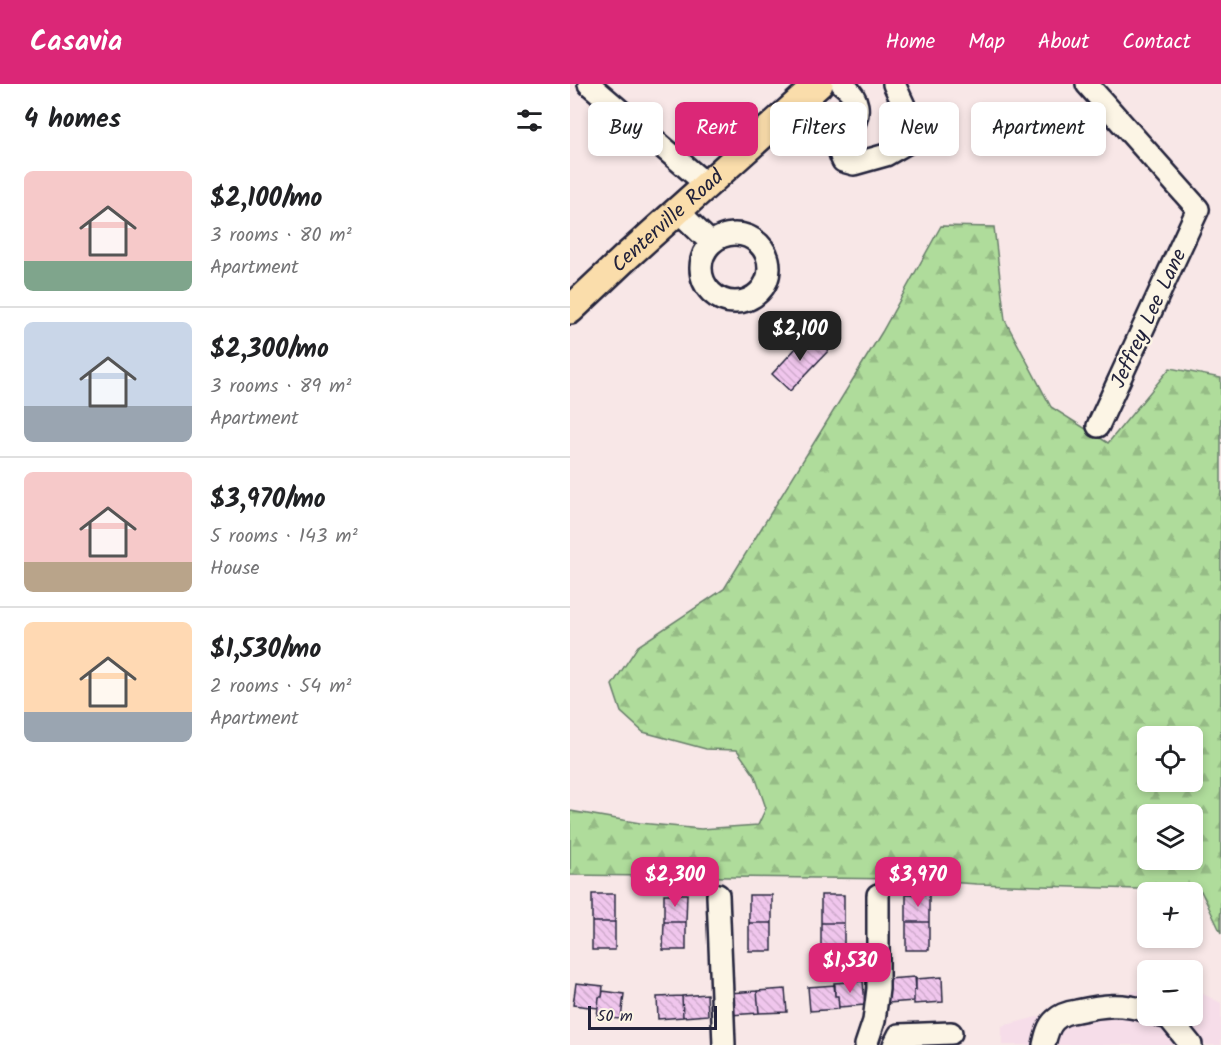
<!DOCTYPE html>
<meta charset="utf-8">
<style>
body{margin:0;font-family:Kalam,sans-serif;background:#f6f6f6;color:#202124;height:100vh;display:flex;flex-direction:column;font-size:22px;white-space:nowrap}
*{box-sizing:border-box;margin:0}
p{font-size:20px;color:#757577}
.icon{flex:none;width:33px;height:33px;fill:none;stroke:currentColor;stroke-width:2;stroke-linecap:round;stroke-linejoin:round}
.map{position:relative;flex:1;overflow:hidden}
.details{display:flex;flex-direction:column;background:#fff;width:570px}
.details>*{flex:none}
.top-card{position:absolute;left:18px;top:18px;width:543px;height:54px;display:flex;gap:12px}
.buttons{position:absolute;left:567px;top:642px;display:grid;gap:12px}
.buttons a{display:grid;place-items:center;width:66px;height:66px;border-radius:9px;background:#fff;box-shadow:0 3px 9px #0003;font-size:30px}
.scale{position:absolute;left:18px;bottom:15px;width:129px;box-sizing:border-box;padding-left:6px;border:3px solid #22223b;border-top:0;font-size:16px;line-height:21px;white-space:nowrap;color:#22223b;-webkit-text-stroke:4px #fcf5e5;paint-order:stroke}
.price{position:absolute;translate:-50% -51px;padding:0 14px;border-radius:12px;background:#db2777;color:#fff;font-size:20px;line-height:39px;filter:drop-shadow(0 2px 3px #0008)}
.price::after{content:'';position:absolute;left:50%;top:36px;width:18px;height:14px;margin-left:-9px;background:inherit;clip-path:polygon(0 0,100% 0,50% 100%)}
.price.current{background:#222;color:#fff}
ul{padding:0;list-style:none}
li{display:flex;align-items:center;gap:18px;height:150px;padding:0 24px}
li+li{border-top:2px solid #e0e0e0}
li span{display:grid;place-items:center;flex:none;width:168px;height:120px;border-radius:9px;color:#555}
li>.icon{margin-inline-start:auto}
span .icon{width:72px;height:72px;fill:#fffc;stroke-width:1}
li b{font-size:26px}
h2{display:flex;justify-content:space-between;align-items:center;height:72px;padding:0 24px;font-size:26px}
.chip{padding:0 21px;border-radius:9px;background:#fff;box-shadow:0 3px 9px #0003;font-size:21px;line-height:54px}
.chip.current{background:#db2777;color:#fff}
header{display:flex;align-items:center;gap:36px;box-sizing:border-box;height:84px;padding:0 30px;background:#db2777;color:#fff}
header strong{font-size:28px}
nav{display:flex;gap:33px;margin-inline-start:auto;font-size:21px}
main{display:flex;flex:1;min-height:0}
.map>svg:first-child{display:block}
.built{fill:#f6dde9}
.forest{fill:url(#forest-firs);stroke:#687f6b;stroke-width:1.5;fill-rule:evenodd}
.building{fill:url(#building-back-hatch);stroke:#22223b;stroke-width:1.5}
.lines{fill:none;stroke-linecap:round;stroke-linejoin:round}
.minor-casing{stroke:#22223b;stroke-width:26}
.major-casing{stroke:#22223b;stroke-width:32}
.minor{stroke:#fcf5e5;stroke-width:21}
.major{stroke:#faddab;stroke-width:27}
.labels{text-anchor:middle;stroke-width:4.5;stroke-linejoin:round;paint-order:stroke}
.street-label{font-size:21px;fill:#22223b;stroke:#fcf5e5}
</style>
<header>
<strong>Casavia</strong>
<nav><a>Home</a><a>Map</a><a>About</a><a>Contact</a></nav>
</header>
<main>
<section class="details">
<h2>4 homes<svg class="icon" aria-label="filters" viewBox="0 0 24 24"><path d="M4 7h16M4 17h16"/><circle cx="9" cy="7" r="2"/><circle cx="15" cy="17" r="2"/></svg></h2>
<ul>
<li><span style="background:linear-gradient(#f6c9c9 75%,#7fa58c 0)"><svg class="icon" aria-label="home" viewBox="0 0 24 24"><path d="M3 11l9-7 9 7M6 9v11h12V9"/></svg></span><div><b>$2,100/mo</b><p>3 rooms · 80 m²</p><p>Apartment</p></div></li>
<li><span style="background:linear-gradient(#c9d6e8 70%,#9aa5b1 0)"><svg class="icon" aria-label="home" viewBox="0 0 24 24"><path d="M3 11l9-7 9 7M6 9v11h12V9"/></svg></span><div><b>$2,300/mo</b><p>3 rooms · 89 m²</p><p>Apartment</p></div></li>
<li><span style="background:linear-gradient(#f6c9c9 75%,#b9a48a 0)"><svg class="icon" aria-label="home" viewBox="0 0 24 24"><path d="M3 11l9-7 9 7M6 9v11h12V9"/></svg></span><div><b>$3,970/mo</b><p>5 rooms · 143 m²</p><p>House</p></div></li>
<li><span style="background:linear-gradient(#ffd9b3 75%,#9aa5b1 0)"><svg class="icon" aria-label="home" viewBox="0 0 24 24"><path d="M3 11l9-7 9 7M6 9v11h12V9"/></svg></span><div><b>$1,530/mo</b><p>2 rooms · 54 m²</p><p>Apartment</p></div></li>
</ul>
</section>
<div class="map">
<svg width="651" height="961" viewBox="0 0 651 961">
<defs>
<pattern id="forest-firs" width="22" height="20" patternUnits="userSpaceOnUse" patternTransform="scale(1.5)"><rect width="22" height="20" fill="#afdc9b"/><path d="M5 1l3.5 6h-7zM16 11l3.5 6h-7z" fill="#96bc86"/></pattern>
<pattern id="building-back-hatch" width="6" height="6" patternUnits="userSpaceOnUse" patternTransform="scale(1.5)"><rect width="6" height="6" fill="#f0c6ed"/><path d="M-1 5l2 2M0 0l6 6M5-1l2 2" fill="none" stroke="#ceaacc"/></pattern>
</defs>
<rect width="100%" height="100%" fill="#f8e7e7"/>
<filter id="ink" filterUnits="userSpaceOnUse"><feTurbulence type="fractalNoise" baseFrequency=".0167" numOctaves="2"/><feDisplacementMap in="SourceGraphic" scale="12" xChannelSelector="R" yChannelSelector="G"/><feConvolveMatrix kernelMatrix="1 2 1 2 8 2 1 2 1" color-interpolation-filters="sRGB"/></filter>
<g filter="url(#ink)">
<!-- built -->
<path class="built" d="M577,904l1,28h44l1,-27 28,14v42h-219v-19z"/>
<!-- forest -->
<path class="forest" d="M371,142l53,1 11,93 46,87 57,36 62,-75 51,10v555l-20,-42 -224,-7 -76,-5 -331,-4v-64l70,12 61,6 57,-4 8,-17 -11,-32 -18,-26 -31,-1 -63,-17 -22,-20 -9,-27 26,-39 86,-57 158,-257zM578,652h44v46h-44zM578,730h44v46h-44z"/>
<!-- building -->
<path class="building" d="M240,249l19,17 -39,41 -18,-17z
M22,810h23v28h-23z
M94,810h23l-1,28h-22z
M336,810h23v28h-23z
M179,811h23v28h-23z
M251,811h23v28h-23z
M22,838h23v28h-23z
M94,838h22v28h-23z
M336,838h23v28h-23z
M179,839h23v28h-23z
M251,839h23v28h-23z
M345,893l1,13h-2v11l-26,2 -1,-24z
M372,893l1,25 -29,2v-14h2v-11z
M293,897l2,24 -26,2 -1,-11h-3l-1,-13z
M6,899l27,3 -1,11h-3l-1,11 -25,-3z
M265,901v11h3l1,13 -29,2 -2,-24z
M215,905l2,23 -28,1 -2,-22z
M33,907l21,3 -3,25 -24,-2 2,-20h3z
M187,907l2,22 -29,2 -1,-22z
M137,910l1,21 -25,2 -1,-21z
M112,912l1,21 -25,2 -1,-22z"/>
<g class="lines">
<defs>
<path id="minor" d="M19,0l118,101
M272,0c17,13 20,28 8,47 -3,4 -8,7 -9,11 -3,7 -1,13 2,19l11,3 32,-9 21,-12 5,-12 -6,-21 -12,-26
M517,0l111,125 -100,217
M108,127l33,32
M131 184a34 34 0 1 1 68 0a34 34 0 1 1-68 0Z
M148,811l6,150
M591,932l8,2 22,27
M296,961l8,-24 4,-32v-94
M324,961l5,-10 52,-2
M474,961c2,-9 4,-19 11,-25 6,-6 15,-8 22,-9 27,-6 44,-8 71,0"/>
<g id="major">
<path id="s1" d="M0,226l55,-52 194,-174"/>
</g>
</defs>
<!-- minor casing -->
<use href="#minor" class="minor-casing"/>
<!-- major casing -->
<use href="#major" class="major-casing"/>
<!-- minor -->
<use href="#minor" class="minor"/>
<!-- major -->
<use href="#major" class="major"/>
</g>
</g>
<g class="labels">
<!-- street labels -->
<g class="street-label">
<text dy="7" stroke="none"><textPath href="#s1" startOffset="132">Centerville Road</textPath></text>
<text transform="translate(578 234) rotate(-65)" y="7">Jeffrey Lee Lane</text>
</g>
</g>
</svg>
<div class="buttons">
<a><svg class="icon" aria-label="locate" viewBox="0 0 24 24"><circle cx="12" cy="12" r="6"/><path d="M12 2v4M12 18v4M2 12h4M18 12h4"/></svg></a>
<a><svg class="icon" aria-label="layers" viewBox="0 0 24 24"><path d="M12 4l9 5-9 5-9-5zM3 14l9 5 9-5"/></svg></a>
<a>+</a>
<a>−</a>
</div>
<div class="scale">50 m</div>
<b class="price current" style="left:230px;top:278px">$2,100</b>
<b class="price" style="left:105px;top:824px">$2,300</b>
<b class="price" style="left:348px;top:824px">$3,970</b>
<b class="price" style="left:280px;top:910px">$1,530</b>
<div class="top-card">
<a class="chip">Buy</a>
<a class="chip current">Rent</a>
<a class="chip">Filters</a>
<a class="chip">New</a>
<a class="chip">Apartment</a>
</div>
</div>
</main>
